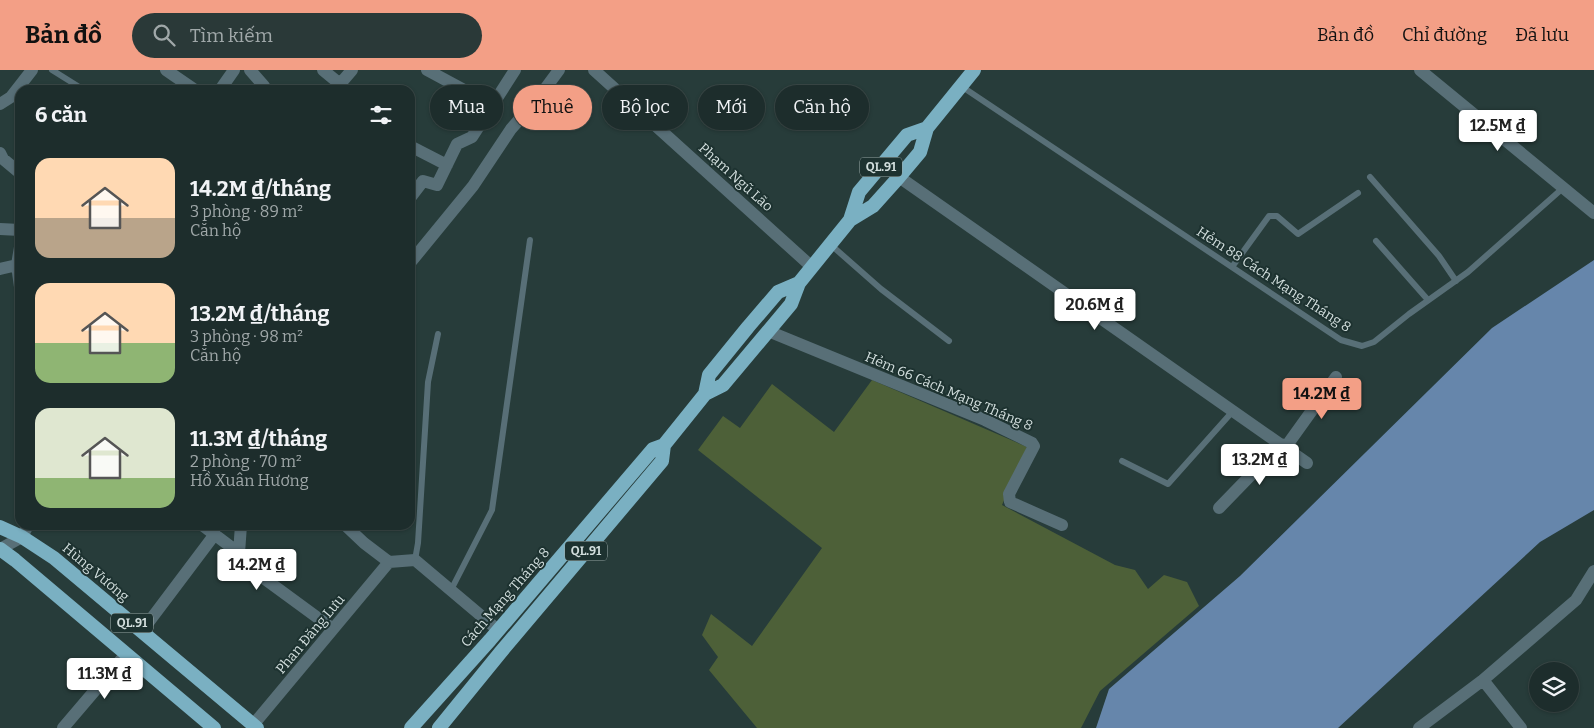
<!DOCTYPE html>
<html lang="vi">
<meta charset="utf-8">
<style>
body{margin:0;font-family:Bitter,serif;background:#2a3938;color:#f1f3f6;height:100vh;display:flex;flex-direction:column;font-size:19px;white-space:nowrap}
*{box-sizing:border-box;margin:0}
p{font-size:16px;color:#a0a8a9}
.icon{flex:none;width:28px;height:28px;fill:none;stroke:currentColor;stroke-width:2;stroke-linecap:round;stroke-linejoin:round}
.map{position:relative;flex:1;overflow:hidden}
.details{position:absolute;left:15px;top:15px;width:400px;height:445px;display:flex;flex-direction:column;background:#1d2d2c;border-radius:15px;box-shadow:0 1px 4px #0004,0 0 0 1px #3b4948}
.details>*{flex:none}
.top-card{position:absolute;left:430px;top:15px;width:475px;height:45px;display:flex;gap:10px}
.buttons{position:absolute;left:1529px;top:592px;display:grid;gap:10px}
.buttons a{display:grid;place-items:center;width:50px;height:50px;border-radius:50%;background:#1d2d2c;box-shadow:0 1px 4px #0004,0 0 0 1px #3b4948;font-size:25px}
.price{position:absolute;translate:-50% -42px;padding:0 11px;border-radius:5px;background:#fff;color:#222;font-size:16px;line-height:32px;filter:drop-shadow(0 1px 2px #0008)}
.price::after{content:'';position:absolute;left:50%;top:30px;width:15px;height:11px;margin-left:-8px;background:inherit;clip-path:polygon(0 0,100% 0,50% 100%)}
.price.selected{background:#f39f86;color:#111}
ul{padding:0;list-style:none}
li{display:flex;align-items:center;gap:15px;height:125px;padding:0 20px}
li span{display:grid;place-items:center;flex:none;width:140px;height:100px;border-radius:15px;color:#555}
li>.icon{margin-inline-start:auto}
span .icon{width:60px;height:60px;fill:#fffc;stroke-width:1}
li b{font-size:21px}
h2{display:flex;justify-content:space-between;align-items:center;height:60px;padding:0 20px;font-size:21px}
.pill{padding:0 18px;border-radius:22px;background:#1d2d2c;box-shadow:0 1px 4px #0004,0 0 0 1px #3b4948;font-size:18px;line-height:45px}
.pill.selected{background:#f39f86;color:#111}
header{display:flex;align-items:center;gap:30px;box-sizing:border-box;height:70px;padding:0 25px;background:#f39f86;color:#111}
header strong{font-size:24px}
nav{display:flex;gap:28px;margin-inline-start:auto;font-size:18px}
.search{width:350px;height:45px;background:#2a3938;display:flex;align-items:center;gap:12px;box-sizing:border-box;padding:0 18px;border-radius:28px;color:#a0a8a9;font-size:19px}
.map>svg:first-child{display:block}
.green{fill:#4d6038}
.water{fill:#6686ab}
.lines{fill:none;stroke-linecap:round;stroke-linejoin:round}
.service{stroke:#586f77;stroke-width:6}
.minor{stroke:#586f77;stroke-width:12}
.tertiary{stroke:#586f77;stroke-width:12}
.trunk{stroke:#7ab0c2;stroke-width:14}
.labels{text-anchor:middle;stroke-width:4;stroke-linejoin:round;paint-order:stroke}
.shield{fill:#1d3230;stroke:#9caaa9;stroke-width:1}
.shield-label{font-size:12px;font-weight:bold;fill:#d2dedd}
.street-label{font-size:14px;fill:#d2dedd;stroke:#1d3230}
</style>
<header>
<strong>Bản đồ</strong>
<div class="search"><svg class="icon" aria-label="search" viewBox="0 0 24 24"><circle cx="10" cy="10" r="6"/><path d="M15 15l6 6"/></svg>Tìm kiếm</div>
<nav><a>Bản đồ</a><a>Chỉ đường</a><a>Đã lưu</a></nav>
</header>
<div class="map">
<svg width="1594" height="658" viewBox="0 0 1594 658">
<rect width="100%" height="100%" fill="#273c3a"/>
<!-- green -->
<path class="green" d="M872,310l155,67 -25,58 113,60 20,5 13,19 16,-14 23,7 12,24 -99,85 -19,37h-324l-48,-58 9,-13 -16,-22 9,-21 41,32 70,-98 -124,-98 25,-34 17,12 32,-44 62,48z"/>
<!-- water -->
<path class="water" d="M1594,190v250l-54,32 -202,186h-242l13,-39 131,-113 252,-248z"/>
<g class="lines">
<!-- service -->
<path class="service" d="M52,0l32,20
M961,16l380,254 21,6 12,-4 35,-28 59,-42 95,-84
M1370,107l69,79 17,25
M1376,171l52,59
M831,175l50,44 68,52
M1232,197l37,-51h8l21,18 60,-41
M1122,391l46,23 65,-73
M415,490l3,-17 10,-161 10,-48
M451,520l41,-80 38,-270"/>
<!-- minor -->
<path class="minor" d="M166,0l29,20
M250,0l14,16 -5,4
M323,0l17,14 12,-14
M427,0l65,35
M1420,0l174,143
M220,20l14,-20
M0,34l11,-7 21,-27
M410,76l37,19
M0,83l3,6 17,14
M899,107l408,286
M410,128l13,-17 14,4 20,-41 15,-7 43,-67
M0,159l20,1
M20,177l-3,18 3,22
M410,193l63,-77 38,-57 28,-32 20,-27
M0,199l17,-4
M768,261l217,89 47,23 2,3 -25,48 1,8 52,23
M1285,378l51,-71
M1219,438l62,-64
M202,455l37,28 15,18 79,58
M345,455l19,18 25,19 26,-2 83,70
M22,467l6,-12
M239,483l2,-28
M142,561l73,-97
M1483,610l38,48
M253,655l136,-163
M63,658l63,-74
M1419,658l64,-48 93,-80 18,-29"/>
<!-- tertiary -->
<path class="tertiary" d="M594,0l218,197
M0,479l22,-12"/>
<!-- trunk -->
<path class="trunk" d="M850,150l23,-14 26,-29 21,-25 7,-24 47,-58
M705,324l4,-19 39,-48 30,-35 21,-9
M0,457l22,10 32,21 203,170
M0,479l15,11 199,168
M411,658l79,-88 163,-191 11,-4 41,-51 18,-9 68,-81 8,-21 51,-63 9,-28 48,-57 20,-7
M439,658l61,-75 162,-192 2,-16"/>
</g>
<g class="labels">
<!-- shield labels -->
<g class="shield">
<rect x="860" y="87.5" width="42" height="19" rx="4"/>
<rect x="565" y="471.5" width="42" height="19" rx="4"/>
<rect x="111" y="543.5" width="42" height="19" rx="4"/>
</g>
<g class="shield-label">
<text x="881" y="101">QL.91</text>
<text x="586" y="485">QL.91</text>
<text x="132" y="557">QL.91</text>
</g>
<!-- street labels -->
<g class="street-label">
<text transform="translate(736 107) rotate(42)" y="5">Phạm Ngũ Lão</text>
<text transform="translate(1274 209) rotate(33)" y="5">Hẻm 88 Cách Mạng Tháng 8</text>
<text transform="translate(949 321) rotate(23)" y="5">Hẻm 66 Cách Mạng Tháng 8</text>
<text transform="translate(96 502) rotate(40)" y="5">Hùng Vương</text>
<text transform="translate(505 527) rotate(-49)" y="5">Cách Mạng Tháng 8</text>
<text transform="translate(310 564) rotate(-50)" y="5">Phan Đăng Lưu</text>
</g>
</g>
</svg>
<div class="buttons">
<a><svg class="icon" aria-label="layers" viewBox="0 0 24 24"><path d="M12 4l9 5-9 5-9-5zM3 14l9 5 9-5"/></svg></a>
</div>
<b class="price" style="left:1498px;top:82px">12.5M ₫</b>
<b class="price" style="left:1095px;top:261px">20.6M ₫</b>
<b class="price selected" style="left:1322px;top:350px">14.2M ₫</b>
<b class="price" style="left:1260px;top:416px">13.2M ₫</b>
<b class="price" style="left:257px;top:521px">14.2M ₫</b>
<b class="price" style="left:105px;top:630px">11.3M ₫</b>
<div class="top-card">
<a class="pill">Mua</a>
<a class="pill selected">Thuê</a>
<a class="pill">Bộ lọc</a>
<a class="pill">Mới</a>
<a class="pill">Căn hộ</a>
</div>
<section class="details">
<h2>6 căn<svg class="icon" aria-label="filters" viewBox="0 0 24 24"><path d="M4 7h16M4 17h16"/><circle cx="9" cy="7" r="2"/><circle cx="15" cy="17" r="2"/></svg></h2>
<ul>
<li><span style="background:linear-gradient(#ffd9b3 60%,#b9a48a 0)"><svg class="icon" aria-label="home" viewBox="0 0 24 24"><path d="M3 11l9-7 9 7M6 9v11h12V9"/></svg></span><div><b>14.2M ₫/tháng</b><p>3 phòng · 89 m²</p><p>Căn hộ</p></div></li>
<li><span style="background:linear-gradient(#ffd9b3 60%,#8fb573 0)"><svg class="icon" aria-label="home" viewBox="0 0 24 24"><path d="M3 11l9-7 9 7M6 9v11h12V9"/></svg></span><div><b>13.2M ₫/tháng</b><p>3 phòng · 98 m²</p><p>Căn hộ</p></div></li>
<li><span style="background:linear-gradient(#dfe7d0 70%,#8fb573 0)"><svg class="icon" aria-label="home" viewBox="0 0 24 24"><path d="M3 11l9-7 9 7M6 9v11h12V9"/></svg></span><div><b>11.3M ₫/tháng</b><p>2 phòng · 70 m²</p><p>Hồ Xuân Hương</p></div></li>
</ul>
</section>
</div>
